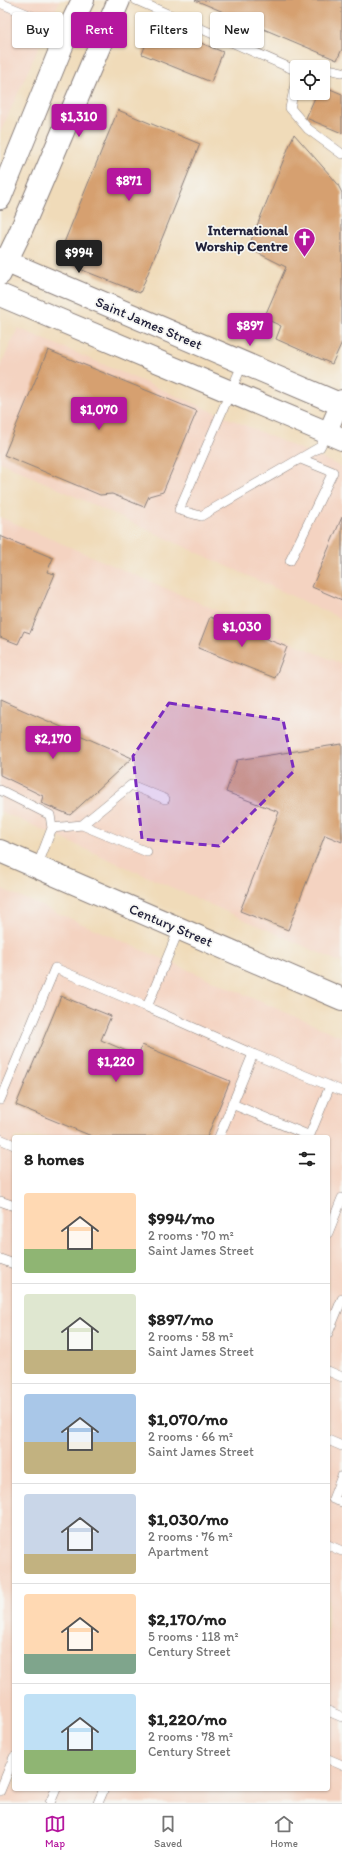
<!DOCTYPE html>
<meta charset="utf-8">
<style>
body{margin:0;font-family:Itim,sans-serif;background:#f2f2f2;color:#222;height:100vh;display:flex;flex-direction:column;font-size:15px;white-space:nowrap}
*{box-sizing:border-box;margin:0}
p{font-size:13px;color:#767676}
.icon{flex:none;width:22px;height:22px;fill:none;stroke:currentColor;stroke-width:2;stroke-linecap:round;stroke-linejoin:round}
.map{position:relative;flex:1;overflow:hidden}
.side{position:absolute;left:12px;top:1135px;width:318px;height:656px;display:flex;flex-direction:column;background:#fff;border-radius:4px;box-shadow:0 1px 3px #0004}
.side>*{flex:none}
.hud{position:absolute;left:12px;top:12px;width:318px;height:36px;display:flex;gap:8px}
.buttons{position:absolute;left:290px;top:60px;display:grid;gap:8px}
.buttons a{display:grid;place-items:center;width:40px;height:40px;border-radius:4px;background:#fff;box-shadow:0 1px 3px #0004;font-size:20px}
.price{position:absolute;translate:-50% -34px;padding:0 9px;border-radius:4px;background:#b5179e;color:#fff;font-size:13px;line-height:26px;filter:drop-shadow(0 1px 2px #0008)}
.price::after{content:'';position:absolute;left:50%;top:24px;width:12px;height:9px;margin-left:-6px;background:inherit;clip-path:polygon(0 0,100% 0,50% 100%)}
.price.current{background:#222;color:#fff}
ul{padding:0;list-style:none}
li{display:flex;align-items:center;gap:12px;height:100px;padding:0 12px}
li+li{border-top:1px solid #e0e0e0}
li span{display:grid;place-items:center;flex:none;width:112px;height:80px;border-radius:4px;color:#555}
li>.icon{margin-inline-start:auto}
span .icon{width:48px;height:48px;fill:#fffc;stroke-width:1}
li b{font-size:17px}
h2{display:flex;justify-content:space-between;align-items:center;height:48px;padding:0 12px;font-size:17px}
.chip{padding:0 14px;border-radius:4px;background:#fff;box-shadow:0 1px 3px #0004;font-size:14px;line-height:36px}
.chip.current{background:#b5179e;color:#fff}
.dock{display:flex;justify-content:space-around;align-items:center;height:56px;border-top:1px solid #e0e0e0;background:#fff;font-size:11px;color:#767676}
.dock a{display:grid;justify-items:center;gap:2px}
.dock .current{color:#b5179e}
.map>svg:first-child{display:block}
.built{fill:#f4d3c1;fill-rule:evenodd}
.building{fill:#d6a070}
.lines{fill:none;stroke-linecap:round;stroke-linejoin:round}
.lane-casing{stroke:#897e7a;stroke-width:10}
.street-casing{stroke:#897e7a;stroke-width:20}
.secondary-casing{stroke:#897e7a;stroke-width:24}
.primary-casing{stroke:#897e7a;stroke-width:24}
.lane{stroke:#fff;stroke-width:9}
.street{stroke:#fff;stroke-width:18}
.secondary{stroke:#fff;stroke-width:22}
.primary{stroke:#fff;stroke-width:22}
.marked{fill:#7b2cbf;fill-opacity:0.2;stroke:#7b2cbf;stroke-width:3;stroke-dasharray:8 5;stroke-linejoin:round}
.labels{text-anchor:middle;stroke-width:3.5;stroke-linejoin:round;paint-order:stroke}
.poi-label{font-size:14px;font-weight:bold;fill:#22223b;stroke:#f6f6f2;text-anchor:end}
.street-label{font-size:14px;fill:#22223b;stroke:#f6f6f2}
</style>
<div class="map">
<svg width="342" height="1803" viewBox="0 0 342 1803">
<rect width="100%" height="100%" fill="#f6f6f2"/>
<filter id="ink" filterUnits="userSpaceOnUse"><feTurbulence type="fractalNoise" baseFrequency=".025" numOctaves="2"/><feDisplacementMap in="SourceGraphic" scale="8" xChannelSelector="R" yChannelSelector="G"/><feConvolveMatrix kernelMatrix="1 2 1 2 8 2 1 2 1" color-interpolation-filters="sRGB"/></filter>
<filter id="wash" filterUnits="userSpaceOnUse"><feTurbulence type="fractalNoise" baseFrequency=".012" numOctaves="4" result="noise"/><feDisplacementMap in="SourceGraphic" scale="16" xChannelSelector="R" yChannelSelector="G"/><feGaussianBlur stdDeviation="0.9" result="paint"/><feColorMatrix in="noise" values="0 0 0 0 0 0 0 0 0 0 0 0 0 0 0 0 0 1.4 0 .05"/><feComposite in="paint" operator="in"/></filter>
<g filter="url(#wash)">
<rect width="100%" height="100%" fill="#f0dbb9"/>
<!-- built -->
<path class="built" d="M0,0h60l-60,133z
M18,328l324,139v152l-342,-157v-95z
M0,517l342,147v299l-342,-152z
M0,888l342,149v766h-342zM14,1137h314v652h-314z"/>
<g id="blocks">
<!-- building -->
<path class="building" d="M195,0h147v49l-5,11z
M154,24l69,28 -12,30 -69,-28z
M323,86l19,8v39l-36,-15 11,-25h6z
M118,110l82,34 -60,149 -83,-33z
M294,134l43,49 5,10v149l-10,22 -56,-25 5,-13 -17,-8 22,-51 -38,-19z
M48,350l149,61 -34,81 -14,4 -5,11 -32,-13 -12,1 -96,-40z
M342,517v83l-30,-13z
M0,536l53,22 -6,14 8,2 -25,59 -6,-2 -6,13 -18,-7z
M210,617l77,30 -12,31 -77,-30z
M0,700l132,58 -62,57 -29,-12 2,-7 -43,-21z
M342,744v98l-17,-7 -37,95 -48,-19 39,-99 -53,-20 11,-32z
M61,996l50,20 -10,24 37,16 4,-11 88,36 -23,56h-113l-78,-32z"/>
</g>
</g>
<g filter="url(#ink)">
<use href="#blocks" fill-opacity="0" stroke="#897e7a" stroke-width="1"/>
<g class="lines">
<defs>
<path id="lane" d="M136,0l161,71
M0,3l68,28
M323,68l19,4
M297,76l-7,32 18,21 34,25
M243,363l-64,147 22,6 119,-69 7,-14
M290,561l43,-89 -32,-13
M0,790l50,25 2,13 -15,39
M82,825l49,-40 34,14
M52,828l30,-3 65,27
M179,929l-32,78 106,47 89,37
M0,1100l55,-132 92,39
M232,1104l78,32
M219,1137l34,-83
M309,1137l21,-51
M0,1139l14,6
M0,1201l14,5
M328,1233l14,-35
M0,1259l14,5
M328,1333l14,-34
M328,1371l14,6
M328,1440l14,6
M342,1476l-9,23 9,3
M328,1545l14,6
M328,1711l14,6
M328,1759l14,6
M0,1791l14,-34
M50,1803l6,-14
M98,1803l6,-14"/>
<path id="street" d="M327,433l15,-34"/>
<path id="secondary" d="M0,198l68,-167 15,-31
M0,259l342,146
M0,274l19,-39 100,-235
M0,295l342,144"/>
<path id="primary" d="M0,851l342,148"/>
</defs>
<!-- lane casing -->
<use href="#lane" class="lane-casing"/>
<!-- street casing -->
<use href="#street" class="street-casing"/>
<!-- secondary casing -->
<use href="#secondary" class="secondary-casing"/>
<!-- primary casing -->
<use href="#primary" class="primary-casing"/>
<!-- lane -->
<use href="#lane" class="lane"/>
<!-- street -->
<use href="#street" class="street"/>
<!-- secondary -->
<use href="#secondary" class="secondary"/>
<!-- primary -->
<use href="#primary" class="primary"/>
</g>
</g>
<!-- marked area -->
<path class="marked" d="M169,703l114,17 11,51 -75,75 -77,-7 -9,-83z"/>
<!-- icons -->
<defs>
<symbol id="church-pin" viewBox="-11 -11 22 30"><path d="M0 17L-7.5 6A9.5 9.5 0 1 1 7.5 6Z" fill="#b5179e" stroke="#f6f6f2"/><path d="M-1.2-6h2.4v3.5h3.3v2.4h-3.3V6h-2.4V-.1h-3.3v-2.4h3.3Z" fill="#fff"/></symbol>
</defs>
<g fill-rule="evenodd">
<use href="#church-pin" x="292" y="226" width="25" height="34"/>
</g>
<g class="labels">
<!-- poi labels -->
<g class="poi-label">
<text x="288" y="235">International<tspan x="288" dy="16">Worship Centre</tspan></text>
</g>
<!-- street labels -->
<g class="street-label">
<text transform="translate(149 323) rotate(23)" y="5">Saint James Street</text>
<text transform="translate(171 925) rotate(23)" y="5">Century Street</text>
</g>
</g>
</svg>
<div class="buttons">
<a><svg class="icon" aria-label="locate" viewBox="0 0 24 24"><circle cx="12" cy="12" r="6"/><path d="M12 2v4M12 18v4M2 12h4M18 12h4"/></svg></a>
</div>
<b class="price" style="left:79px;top:138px">$1,310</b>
<b class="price" style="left:129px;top:202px">$871</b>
<b class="price current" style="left:79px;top:274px">$994</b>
<b class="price" style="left:250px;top:347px">$897</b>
<b class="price" style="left:99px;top:431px">$1,070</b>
<b class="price" style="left:242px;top:648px">$1,030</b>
<b class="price" style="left:53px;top:760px">$2,170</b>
<b class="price" style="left:116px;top:1083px">$1,220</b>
<div class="hud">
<a class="chip">Buy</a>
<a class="chip current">Rent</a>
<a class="chip">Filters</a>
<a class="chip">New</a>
</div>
<section class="side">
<h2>8 homes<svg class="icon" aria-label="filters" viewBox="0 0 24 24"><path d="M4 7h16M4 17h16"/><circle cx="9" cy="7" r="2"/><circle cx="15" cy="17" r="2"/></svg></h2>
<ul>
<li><span style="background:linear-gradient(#ffd9b3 70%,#8fb573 0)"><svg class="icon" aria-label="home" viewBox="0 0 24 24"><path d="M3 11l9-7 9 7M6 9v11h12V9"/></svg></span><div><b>$994/mo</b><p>2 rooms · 70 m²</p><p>Saint James Street</p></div></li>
<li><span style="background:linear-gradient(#dfe7d0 70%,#c2b280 0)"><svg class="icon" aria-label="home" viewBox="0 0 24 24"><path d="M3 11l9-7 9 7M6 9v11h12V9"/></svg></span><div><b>$897/mo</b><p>2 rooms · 58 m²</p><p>Saint James Street</p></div></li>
<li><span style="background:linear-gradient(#a9c7e8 60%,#c2b280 0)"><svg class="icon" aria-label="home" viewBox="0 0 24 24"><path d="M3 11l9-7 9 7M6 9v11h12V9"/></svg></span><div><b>$1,070/mo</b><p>2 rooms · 66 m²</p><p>Saint James Street</p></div></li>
<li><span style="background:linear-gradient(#c9d6e8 75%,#c2b280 0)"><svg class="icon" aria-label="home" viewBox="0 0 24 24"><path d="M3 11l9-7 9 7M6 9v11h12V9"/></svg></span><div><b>$1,030/mo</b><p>2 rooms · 76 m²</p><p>Apartment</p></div></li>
<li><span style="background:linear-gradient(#ffd9b3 75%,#7fa58c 0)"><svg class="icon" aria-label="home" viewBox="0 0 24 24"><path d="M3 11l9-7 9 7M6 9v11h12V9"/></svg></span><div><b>$2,170/mo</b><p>5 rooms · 118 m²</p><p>Century Street</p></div></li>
<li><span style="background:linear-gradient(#bfe0f5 70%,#8fb573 0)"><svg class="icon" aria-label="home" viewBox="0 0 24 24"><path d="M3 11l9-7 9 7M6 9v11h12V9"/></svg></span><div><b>$1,220/mo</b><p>2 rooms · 78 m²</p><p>Century Street</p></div></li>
</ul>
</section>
</div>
<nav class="dock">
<a class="current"><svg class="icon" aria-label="map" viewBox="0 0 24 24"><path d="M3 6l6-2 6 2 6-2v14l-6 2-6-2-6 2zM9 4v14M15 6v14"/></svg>Map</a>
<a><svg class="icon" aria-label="saved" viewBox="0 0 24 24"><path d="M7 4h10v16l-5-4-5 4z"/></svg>Saved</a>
<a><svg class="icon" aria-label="home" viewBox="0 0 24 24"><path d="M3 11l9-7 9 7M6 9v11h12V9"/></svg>Home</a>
</nav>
